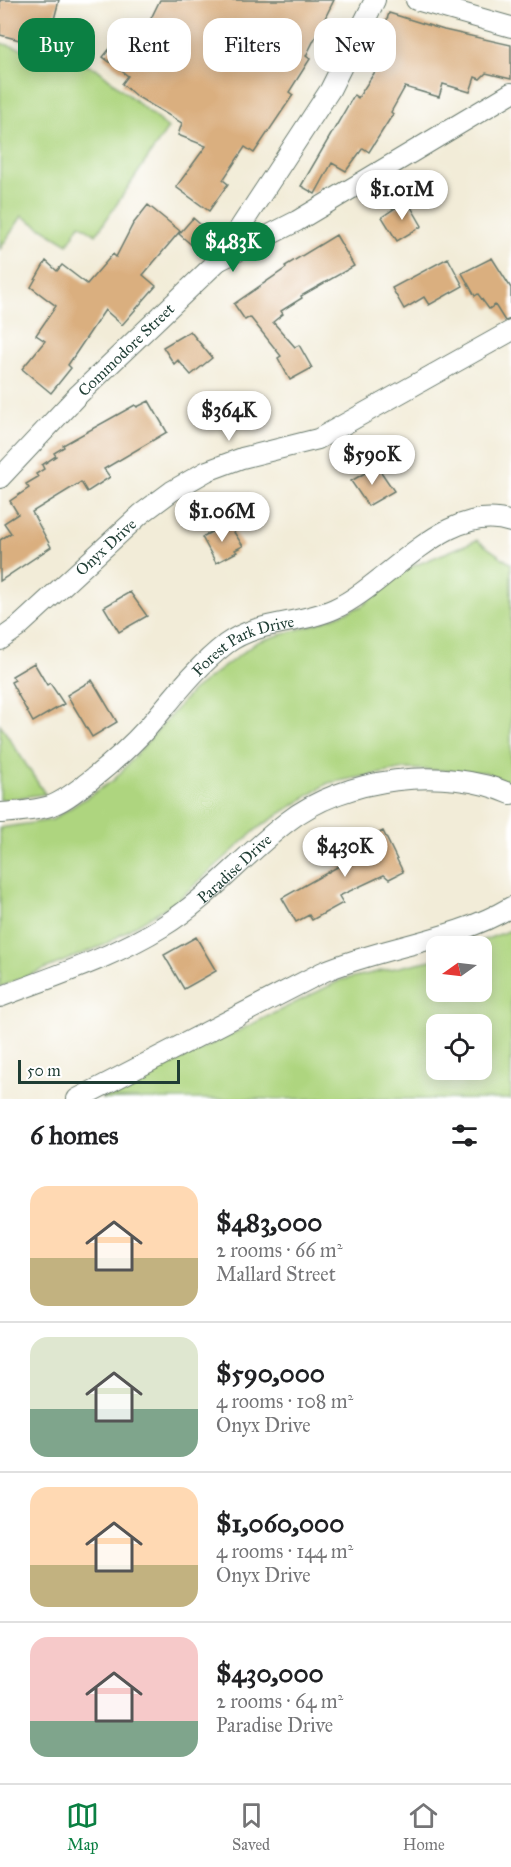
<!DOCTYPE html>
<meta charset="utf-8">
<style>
body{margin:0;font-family:"IM FELL Great Primer",serif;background:#f6f6f6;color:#202124;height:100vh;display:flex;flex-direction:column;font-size:22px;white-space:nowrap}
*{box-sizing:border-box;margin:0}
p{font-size:20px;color:#757577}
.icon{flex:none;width:33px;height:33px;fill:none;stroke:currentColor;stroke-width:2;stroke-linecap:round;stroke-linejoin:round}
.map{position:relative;height:1099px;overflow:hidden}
.details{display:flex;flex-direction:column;background:#fff;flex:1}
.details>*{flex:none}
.top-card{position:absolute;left:18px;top:18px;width:476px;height:54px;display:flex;gap:12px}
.needle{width:39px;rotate:256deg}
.controls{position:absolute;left:426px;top:936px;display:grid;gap:12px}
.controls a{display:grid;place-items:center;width:66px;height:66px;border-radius:12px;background:#fff;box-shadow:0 3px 15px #0003;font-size:30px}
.scale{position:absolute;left:18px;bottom:15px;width:162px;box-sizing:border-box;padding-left:6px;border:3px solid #1f3d34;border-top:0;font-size:16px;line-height:21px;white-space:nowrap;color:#1f3d34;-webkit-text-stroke:4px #fff;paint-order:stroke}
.price{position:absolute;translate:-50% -51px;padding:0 14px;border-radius:21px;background:#fff;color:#222;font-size:20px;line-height:39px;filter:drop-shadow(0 2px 3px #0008)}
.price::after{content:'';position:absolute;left:50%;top:36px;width:18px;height:14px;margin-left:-9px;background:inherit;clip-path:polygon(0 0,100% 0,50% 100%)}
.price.on{background:#0b8043;color:#fff}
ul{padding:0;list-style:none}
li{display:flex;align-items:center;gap:18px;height:150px;padding:0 30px}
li+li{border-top:2px solid #e0e0e0}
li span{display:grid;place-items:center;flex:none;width:168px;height:120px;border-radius:18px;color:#555}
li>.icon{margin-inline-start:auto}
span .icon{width:72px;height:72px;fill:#fffc;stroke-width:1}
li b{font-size:26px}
h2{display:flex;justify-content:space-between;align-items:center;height:72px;padding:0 30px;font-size:26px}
.tag{padding:0 21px;border-radius:18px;background:#fff;box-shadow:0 3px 15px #0003;font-size:21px;line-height:54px}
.tag.on{background:#0b8043;color:#fff}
.tabs{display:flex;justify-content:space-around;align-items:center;height:84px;border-top:2px solid #e0e0e0;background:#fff;font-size:16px;color:#757577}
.tabs a{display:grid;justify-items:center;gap:3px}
.tabs .on{color:#0b8043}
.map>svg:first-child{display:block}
.green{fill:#aed57f;stroke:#66895a;stroke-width:1.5;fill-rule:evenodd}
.building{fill:#daaf7f}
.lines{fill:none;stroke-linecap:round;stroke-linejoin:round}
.street-casing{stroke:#697a6d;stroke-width:22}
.street{stroke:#fff;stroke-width:20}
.labels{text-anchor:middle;stroke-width:4.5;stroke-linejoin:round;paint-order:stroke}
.street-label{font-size:16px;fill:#1f3d34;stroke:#fff}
</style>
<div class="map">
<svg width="511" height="1099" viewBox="0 0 511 1099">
<rect width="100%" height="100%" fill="#fff"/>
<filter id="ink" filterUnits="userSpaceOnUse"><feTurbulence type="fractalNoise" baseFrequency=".0167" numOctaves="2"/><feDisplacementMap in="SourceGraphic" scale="12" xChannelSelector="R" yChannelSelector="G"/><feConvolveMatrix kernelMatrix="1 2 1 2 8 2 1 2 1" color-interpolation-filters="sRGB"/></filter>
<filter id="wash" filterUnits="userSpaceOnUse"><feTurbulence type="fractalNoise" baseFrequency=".008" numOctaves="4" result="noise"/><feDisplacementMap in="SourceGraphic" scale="24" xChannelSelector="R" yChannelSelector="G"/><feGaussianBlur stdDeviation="1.35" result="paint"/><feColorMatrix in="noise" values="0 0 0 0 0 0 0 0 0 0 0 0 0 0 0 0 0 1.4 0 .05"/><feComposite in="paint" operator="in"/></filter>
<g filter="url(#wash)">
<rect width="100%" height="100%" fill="#f2ecd8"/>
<!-- green -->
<path class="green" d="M0,43l96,25 72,60 -72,107 -16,-11 -12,20 -46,-28 -22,33z
M477,540l34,24v220l-26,-12 -80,-3 -77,14 -70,45 -80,72 -74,45 -104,42v-159l52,-8 62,-40 78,-89 65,-49 59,-18 46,-18 44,-37z
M0,724l45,70 -45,6z
M511,930v169h-410l240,-119 95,-21v33h46v-46h-14zM482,1024v46h-46v-46z"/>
<g id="blocks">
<!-- building -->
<path class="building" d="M0,0h59l-12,47 -47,-12z
M160,0h174l-28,56 4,3 -21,33 4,3 -39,58 -9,-6 -22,33 5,4 -19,27 -33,-24 30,-41 -28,-11 4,-12 -46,-27 -14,-12 6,-8 -25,-19 17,-21 16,13z
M389,13l55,17 67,15v34l-25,-6 -6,6 -5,-2 -5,15 -27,-8 -4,13 -34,-10 -14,25 2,2 -24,38 -6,-4 -17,23 -14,-8 -17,31 -14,-8 53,-91 4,3 22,-34 -6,-3z
M407,200l15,26 -25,15 -15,-24z
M148,205l32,26 -37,44 13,11 -34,39 -17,-15 -37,55 3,3 -20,25 -29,-24 23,-28 -9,-6 20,-29 -25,-19 15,-26 11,10 5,-6 25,19 26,-30 3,3 17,-33z
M193,218l15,13 -14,16 -15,-13z
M336,235l18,31 -53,30 1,2 -21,13 2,3 -10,8 22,25 4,-2 13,23 -22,12 -12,-22 3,-2 -31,-39 -5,3 -11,-16 52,-36 -1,-2z
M448,258l15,28 -34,19 -5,-8 -20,12 -12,-21z
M492,258l19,30v31l-6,2 -10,-16 -6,4 -11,-15 -3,2 -13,-23z
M190,331l22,27 -21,17 -13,-15 -4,4 -11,-17z
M149,401l18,31 -63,37 6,8 -23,15 -6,-10 -49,30 19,35 -51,34v-41l11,-7 -7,-10 14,-9 -8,-13 19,-13 -3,-4 12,-7 -2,-3 8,-5 -2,-4 14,-9 -2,-3 10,-6 -1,-2 72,-40 2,2z
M377,466l17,25 -26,15 -17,-25z
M228,523l15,23 -8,4 2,2 -21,11 -14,-26z
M130,592l17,24 -28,16 -15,-25z
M34,663l13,22 3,-2 14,21 -31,18 -22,-40 4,-2 -3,-4z
M92,680l25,42 -25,15 -25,-42z
M383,831l20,41 -14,7 -5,-4 -45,21 4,7 -31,17 -3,-5 -13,7 -14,-24 68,-38 -5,-10z
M196,937l20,34 -32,18 -20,-34z"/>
</g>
</g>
<g filter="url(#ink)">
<use href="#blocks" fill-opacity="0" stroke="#697a6d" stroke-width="1.5"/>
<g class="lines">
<defs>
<g id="street">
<path d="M416,0l95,27"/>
<path d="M220,260l77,-39 214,-128"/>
<path id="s1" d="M0,478l77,-82 141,-135 112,-171 45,-90"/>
<path id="s2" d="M0,640l17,-12 124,-114 31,-23 35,-20 35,-13 76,-19 193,-108"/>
<path id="s3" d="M0,813c16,-1 34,-2 50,-7 14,-5 26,-15 38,-24 22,-17 42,-35 61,-56 25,-29 46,-58 77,-82 32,-24 73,-19 108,-35 54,-24 113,-109 177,-87"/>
<path id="s4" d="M0,997c54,-21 112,-39 162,-70 47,-29 82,-72 125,-105 57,-45 158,-57 224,-28"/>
<path d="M77,1099l246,-127c61,-26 131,-31 188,-65"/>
</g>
</defs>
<!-- street casing -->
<use href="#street" class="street-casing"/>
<!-- street -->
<use href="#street" class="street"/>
</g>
</g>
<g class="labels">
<!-- street labels -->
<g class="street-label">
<text dy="6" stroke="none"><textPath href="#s1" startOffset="180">Commodore Street</textPath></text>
<text dy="6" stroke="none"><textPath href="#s2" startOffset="141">Onyx Drive</textPath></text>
<text dy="6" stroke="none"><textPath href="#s3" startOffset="306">Forest Park Drive</textPath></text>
<text dy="6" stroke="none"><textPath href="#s4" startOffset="270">Paradise Drive</textPath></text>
</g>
</g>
</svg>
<div class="controls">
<a><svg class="needle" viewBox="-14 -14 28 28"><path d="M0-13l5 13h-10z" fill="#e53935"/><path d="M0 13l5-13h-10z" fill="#757577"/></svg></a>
<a><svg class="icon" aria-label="locate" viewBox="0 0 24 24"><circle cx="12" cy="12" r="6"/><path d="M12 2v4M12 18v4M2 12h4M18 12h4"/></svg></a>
</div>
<div class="scale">50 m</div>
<b class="price" style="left:402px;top:221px">$1.01M</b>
<b class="price on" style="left:233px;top:273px">$483K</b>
<b class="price" style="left:229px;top:442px">$364K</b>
<b class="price" style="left:372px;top:486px">$590K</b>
<b class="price" style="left:222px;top:543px">$1.06M</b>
<b class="price" style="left:345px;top:878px">$430K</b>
<div class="top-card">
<a class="tag on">Buy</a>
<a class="tag">Rent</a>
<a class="tag">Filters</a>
<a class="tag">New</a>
</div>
</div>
<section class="details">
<h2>6 homes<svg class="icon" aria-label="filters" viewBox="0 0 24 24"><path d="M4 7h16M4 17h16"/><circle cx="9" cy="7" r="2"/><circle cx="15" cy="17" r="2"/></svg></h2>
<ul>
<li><span style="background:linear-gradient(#ffd9b3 60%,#c2b280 0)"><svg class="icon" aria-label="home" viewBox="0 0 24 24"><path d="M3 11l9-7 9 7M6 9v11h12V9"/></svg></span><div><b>$483,000</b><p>2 rooms · 66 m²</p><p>Mallard Street</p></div></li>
<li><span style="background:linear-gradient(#dfe7d0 60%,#7fa58c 0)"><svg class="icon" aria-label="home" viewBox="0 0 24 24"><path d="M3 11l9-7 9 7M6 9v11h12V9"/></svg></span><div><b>$590,000</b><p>4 rooms · 108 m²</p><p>Onyx Drive</p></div></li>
<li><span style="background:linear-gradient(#ffd9b3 65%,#c2b280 0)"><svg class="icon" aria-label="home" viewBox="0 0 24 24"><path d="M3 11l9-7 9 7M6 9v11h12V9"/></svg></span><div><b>$1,060,000</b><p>4 rooms · 144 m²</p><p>Onyx Drive</p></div></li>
<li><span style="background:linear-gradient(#f6c9c9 70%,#7fa58c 0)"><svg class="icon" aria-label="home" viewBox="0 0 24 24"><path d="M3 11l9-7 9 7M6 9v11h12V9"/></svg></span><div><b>$430,000</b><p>2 rooms · 64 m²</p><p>Paradise Drive</p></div></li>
</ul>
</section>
<nav class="tabs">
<a class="on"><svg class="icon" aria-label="map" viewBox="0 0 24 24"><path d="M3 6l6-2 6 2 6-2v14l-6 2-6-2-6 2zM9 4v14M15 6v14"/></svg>Map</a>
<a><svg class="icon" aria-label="saved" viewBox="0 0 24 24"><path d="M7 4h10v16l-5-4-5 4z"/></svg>Saved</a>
<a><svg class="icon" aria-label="home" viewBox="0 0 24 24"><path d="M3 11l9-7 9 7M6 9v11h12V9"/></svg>Home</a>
</nav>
